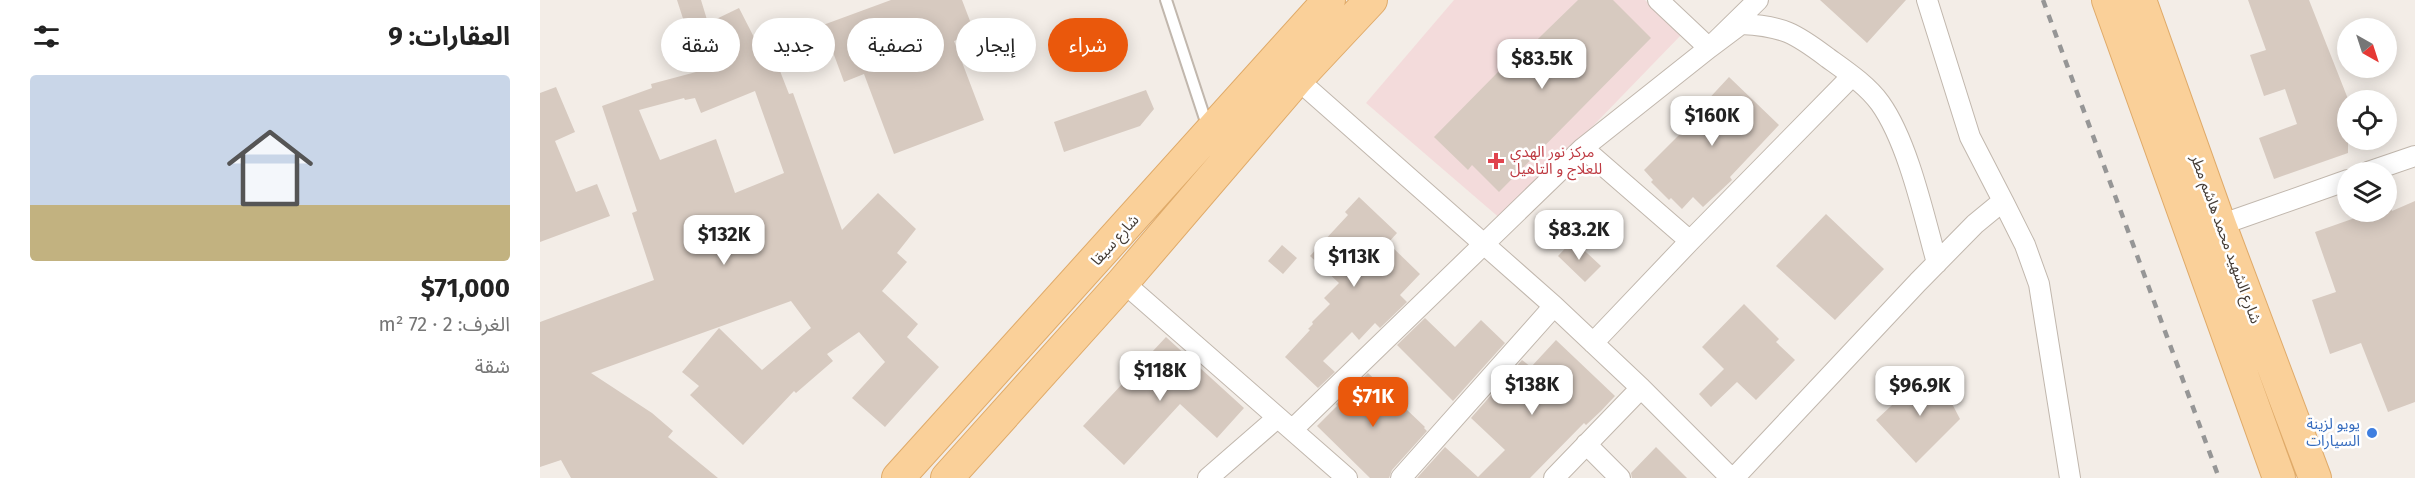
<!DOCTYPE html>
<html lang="ar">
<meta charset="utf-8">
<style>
body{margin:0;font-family:"Fira Sans","Noto Sans Arabic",sans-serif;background:#f6f6f6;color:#222;direction:rtl;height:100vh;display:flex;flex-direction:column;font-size:22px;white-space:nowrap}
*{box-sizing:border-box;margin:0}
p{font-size:20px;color:#767676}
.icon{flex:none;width:33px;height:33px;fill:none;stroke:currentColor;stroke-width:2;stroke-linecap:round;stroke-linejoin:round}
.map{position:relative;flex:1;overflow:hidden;direction:ltr}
.drawer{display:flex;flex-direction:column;background:#fff;width:540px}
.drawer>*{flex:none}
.banner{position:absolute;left:18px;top:18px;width:570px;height:54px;direction:rtl;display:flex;gap:12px}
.needle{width:39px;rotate:141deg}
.fabs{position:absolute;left:1797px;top:18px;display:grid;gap:12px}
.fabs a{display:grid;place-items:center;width:60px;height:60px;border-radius:50%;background:#fff;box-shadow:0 3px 15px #0003;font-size:30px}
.price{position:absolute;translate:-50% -51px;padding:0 14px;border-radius:12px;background:#fff;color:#222;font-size:20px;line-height:39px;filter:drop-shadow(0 2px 3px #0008)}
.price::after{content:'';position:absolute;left:50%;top:36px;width:18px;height:14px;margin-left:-9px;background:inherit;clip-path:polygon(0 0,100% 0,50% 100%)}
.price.on{background:#ea580c;color:#fff}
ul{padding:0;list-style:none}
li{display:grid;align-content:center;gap:12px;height:318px;padding:0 30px}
li span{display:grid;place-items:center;height:186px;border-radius:6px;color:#555}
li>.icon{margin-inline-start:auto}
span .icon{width:108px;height:108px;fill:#fffc;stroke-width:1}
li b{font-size:26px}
h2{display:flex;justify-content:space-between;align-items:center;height:72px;padding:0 30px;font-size:26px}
.pill{padding:0 21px;border-radius:27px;background:#fff;box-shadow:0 3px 15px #0003;font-size:21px;line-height:54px}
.pill.on{background:#ea580c;color:#fff}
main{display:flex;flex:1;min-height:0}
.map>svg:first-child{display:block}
.medical{fill:#f3dbdb}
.building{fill:#d7cac0;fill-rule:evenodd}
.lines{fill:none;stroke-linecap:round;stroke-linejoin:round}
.lane-casing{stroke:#c1b7ad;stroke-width:14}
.street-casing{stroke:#c1b7ad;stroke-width:22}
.primary-casing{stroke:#dfaa69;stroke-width:34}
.lane{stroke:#fff;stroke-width:10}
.street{stroke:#fff;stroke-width:20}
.primary{stroke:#fad099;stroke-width:32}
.rail{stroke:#969696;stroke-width:4.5;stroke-dasharray:8 8;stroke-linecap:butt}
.health-dot{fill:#e0444e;stroke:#fff;stroke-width:2}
.shop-dot{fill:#3f7fe0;stroke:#fff;stroke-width:2}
.labels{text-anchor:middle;stroke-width:5;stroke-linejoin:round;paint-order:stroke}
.health-label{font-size:15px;fill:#be3a42;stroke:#fff;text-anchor:start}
.street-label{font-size:15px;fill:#453d36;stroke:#fff}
.shop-label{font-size:15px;fill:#366cbe;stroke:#fff;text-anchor:end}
</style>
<main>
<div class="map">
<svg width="1875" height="478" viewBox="0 0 1875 478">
<rect width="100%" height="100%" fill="#f3ede7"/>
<!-- medical -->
<path class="medical" d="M914,0h191l37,34 -180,186 -136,-117z"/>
<!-- building -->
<path class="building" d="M137,0h24l7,23 31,-15 20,39 10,-4 20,51 4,-1 49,137 36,-37 38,36 -19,24 10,9 -25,29 36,33 -11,13 32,30 -54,60 -33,-29 33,-36 -26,-30 -32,22 6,7 -37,32 -2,-2 -51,54 -53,-50 9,-9 -17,-14 37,-44 43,42 49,-42 -20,-27 -200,72 61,40 21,18 -5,6 50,41h-147l-10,-18 -21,7v-145l114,-42 -22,-67 5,-2 -35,-105 50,-18 -1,-4 45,-12 -17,-34 9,-4zM215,91l29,82 -49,20 -19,-54 -56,21 -21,-50 45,-12 1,2 10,-2 6,15z
M351,0h71l13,34 -21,7 30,79 -90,34 -30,-80 -20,8 -21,-57z
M1038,0h35l38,38 -152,154 -27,-27 -4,5 -34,-33 64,-65 3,3z
M1280,0h86l-39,43z
M1708,0h61l39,99v54l-74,26 -15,-41 38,-14 -12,-35 -21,7 -14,-41 16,-5z
M1189,77l50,48 -49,52 2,3 -29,27 -10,-10 -11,12 -11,-11 -2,2 -18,-18 2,-2 -9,-10 49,-49 -3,-2z
M16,87l19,45 -20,9 21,51 21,-8 13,32 -70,26v-149z
M606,90l8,19 -14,17 -76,26 -10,-30z
M819,197l38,36 -9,10 32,31 -20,21 7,7 -27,26 -5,-5 -16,17 -7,-8 -29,29 12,11 -17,16 -33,-31 25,-27 -2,-1 5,-5 -1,-2 18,-18 -6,-6 15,-15 -29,-27 38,-41 -3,-3z
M1875,201v201l-27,10 -27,-69 -31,11 -18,-54 24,-8 -21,-60 57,-20h14v-6l4,-1 2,6z
M1286,214l58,55 -49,51 -59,-54z
M1033,240l28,26 -16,16 -27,-26z
M742,245l15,13 -14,16 -15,-13z
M1204,304l35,35 -3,3 19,18 -39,40 -19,-18 -26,25 -12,-13 25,-25 -22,-22z
M885,318l30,29 26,-27 24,23 -52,58 -56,-56z
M626,337l78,71 -27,30 -37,-34 -56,61 -41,-39z
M1016,340l59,56 -14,15 -15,14 -2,-2 -54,55h-113l28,-31 33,30 27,-27 -34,-32 51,-58 9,7z
M1393,367l27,52 -44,44 -40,-43z
M828,373l57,54 -1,1 3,3 -35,39 -3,8h-19l-53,-52 20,-20 -1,-2z
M1116,447l31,31h-55l-1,-5z"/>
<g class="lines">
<defs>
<path id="lane" d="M626,0l42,128"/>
<path id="street" d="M1118,0l51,48 32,-24c42,2 54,9 87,34 18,13 39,27 52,45 28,39 44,113 57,160
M757,79l257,227 87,82 90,90
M1043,148l107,93
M1828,172l47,-16
M1463,201l22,44 14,39 31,194
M1680,225l128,-45
M583,282l224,196
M1053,343l97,-102 162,-165
M753,429l290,-281 126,-100 49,-48
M1046,444l34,34
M668,478l69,-60
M861,478l153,-172
M1014,478l87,-90
M1194,478l184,-196 57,-58 28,-23 -33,-64 -43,-137"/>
<path id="primary" d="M1568,0l171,478
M1600,0l80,225 95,253
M358,478l431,-478
M407,478l176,-196 174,-203 74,-79"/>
</defs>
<!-- lane casing -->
<use href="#lane" class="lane-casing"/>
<!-- street casing -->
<use href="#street" class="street-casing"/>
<!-- primary casing -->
<use href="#primary" class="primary-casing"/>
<!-- lane -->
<use href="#lane" class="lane"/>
<!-- street -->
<use href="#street" class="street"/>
<!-- primary -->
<use href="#primary" class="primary"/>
<!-- rail -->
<path class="rail" d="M1503,0l176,478"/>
</g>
<!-- markers -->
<path class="health-dot" d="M953 152h6v6h6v6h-6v6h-6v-6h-6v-6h6z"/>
<circle class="shop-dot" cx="1832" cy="433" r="6"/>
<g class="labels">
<!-- health labels -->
<g class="health-label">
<text x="970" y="157">مركز نور الهدي<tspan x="970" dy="17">للعلاج و التاهيل</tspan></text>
</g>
<!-- street labels -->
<g class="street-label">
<text transform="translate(1686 239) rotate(70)" y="5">شارع الشهيد محمد هاشم مطر</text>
<text transform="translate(575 240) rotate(-48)" y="5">شارع سيقا</text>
</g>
<!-- shop labels -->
<g class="shop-label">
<text x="1820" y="429">يويو لزينة<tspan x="1820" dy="17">السيارات</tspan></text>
</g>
</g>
</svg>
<div class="fabs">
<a><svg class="needle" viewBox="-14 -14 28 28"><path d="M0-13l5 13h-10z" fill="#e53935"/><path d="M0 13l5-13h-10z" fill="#767676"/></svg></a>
<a><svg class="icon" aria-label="locate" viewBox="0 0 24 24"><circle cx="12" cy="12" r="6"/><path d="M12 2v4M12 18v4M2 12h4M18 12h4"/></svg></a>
<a><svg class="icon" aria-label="layers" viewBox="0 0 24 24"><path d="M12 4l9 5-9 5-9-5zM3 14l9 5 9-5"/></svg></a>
</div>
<b class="price" style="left:1002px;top:90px">$83.5K</b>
<b class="price" style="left:1172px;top:147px">$160K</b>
<b class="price" style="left:1039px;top:261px">$83.2K</b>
<b class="price" style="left:184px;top:266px">$132K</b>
<b class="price" style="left:814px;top:288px">$113K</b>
<b class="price" style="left:620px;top:402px">$118K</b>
<b class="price" style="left:992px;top:416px">$138K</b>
<b class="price" style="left:1380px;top:417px">$96.9K</b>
<b class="price on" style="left:833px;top:428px">$71K</b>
<div class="banner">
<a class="pill on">شراء</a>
<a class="pill">إيجار</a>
<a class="pill">تصفية</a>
<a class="pill">جديد</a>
<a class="pill">شقة</a>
</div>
</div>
<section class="drawer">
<h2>العقارات: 9<svg class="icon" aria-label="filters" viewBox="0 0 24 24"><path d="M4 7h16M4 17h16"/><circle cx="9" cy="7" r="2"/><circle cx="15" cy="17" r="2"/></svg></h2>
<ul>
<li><span style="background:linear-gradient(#c9d6e8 70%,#c2b280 0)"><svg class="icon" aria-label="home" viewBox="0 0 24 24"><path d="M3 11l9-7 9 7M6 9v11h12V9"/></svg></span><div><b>$71,000</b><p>الغرف: 2 · 72 m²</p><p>شقة</p></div></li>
</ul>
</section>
</main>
